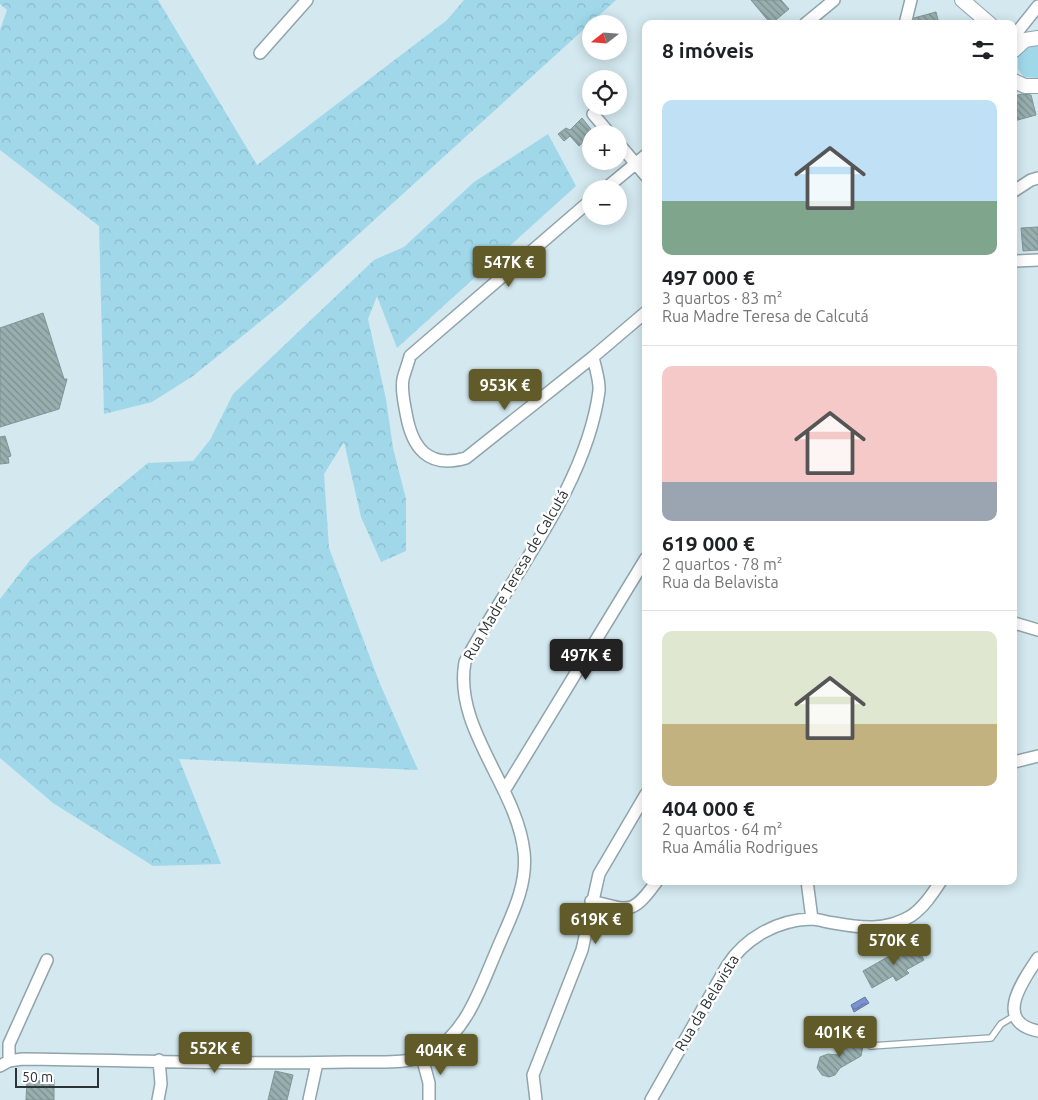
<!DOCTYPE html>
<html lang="pt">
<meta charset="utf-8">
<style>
body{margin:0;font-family:Ubuntu,sans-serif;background:#f2f2f2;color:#202124;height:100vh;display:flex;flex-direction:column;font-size:19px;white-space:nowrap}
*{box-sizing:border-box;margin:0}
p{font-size:16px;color:#757577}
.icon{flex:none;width:28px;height:28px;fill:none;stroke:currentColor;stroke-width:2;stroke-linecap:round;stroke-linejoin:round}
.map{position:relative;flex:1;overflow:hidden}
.drawer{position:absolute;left:642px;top:20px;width:375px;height:865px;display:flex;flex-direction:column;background:#fff;border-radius:10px;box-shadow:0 2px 12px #0003}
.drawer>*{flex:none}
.needle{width:32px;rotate:253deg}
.tools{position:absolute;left:582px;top:15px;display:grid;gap:10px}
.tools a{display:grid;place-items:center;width:45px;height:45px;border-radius:50%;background:#fff;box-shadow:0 2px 12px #0003;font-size:25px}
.scale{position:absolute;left:15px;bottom:12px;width:84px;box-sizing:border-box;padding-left:5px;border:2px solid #2b3336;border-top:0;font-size:14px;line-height:18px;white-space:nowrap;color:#2b3336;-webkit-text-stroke:4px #fff;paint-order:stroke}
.price{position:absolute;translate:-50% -42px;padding:0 11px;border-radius:5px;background:#605b28;color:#fff;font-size:16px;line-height:32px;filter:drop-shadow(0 1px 2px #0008)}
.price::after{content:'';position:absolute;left:50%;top:30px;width:15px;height:11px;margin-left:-8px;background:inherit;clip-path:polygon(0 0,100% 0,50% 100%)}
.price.current{background:#222;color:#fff}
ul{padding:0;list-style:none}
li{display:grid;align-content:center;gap:10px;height:265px;padding:0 20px}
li+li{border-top:1px solid #e0e0e0}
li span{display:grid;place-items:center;height:155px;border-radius:10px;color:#555}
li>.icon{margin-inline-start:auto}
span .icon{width:90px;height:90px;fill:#fffc;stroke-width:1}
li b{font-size:21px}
h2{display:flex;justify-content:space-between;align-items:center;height:60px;padding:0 20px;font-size:21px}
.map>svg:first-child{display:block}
.grass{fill:#a0d8ea}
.forest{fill:url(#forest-crowns)}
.water{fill:url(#water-waves);stroke:#6376a1}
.building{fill:url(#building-back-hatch);stroke:#7f9595}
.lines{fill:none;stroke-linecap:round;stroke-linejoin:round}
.service-casing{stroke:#90a4ab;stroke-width:8}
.minor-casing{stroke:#90a4ab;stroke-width:14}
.tertiary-casing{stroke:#90a4ab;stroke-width:16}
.service{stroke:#fff;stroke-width:5.5}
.minor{stroke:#fff;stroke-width:11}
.tertiary{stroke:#fff;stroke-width:14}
.labels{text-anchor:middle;stroke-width:5;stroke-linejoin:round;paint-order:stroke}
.street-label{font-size:15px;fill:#2b3336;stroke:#fff}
</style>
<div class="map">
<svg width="1038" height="1100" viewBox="0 0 1038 1100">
<defs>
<pattern id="forest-crowns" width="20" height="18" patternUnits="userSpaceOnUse" patternTransform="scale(1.25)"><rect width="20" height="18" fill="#a0d8ea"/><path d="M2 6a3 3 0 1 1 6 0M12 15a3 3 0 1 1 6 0" fill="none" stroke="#8abac9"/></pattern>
<pattern id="water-waves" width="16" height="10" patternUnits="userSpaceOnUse" patternTransform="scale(1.25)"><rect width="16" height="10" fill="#7b93cf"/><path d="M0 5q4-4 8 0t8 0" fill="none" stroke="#6579a9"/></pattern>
<pattern id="building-back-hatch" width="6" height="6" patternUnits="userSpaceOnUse" patternTransform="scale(1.25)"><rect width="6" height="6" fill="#98afaf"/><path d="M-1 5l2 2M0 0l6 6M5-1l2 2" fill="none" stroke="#7c8f8f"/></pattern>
</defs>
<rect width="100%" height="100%" fill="#d3e8ef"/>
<!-- grass -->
<path class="grass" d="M1027,45h11v33l-14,-1 -6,-8v-15z"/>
<!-- forest -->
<path class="forest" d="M0,0h158l99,165 190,-145 17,-20h152l-333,303 -90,73 -41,26 -48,12 -5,-188 -99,-76v-120l7,-20 -7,-6z
M548,134l28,52 -179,162 -20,-52 -9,23 18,80 7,49 13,51v52l-25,11 -20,-45 -17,-75 -20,32 5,74 51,136 38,86 -239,-11 42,105 -68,2 -100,-63 -53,-45v-159l31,-40 117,-96 45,-2 17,-21 23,-46 141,-134 30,-13 70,-65z"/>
<!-- water -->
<path class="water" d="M865,997l4,6 -15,9 -3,-7z"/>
<!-- building -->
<path class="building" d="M751,0h30l8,9 -18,15z
M936,12l3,12h-26l1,-6z
M1022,94l9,1 5,20 -22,6v-25z
M582,118l12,15 -15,13 -9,-10 -6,5 -6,-7 8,-6 4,2z
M1038,227v23l-15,1 -2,-23z
M43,313l21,66h3l-8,30 -59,18v-99z
M5,436l6,20 -3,1 1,6 -9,1v-27z
M914,942l10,18 -18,10 3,3 -13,8 -3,-5 -21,12 -9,-17z
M854,1037l9,9 -2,10 -21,12 -5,7 -6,2 -7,-2 -5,-7 3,-11 8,-3 10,1 5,-15z
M275,1071l18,4 -6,25h-19z
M45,1079h9v21h-28l1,-20 18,1z"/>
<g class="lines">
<defs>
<path id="service" d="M871,1046l120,-8 10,-14 15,-9"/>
<path id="minor" d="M805,24l29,-24
M905,24l6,-24
M1014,36l24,-30
M260,53l47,-53
M593,114l17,20
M619,144l27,32
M605,189l41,-34
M1014,191l17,-11 7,-2
M591,200l-181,156c-2,8 -5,15 -7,23 -2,11 1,23 3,34 6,35 22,56 60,45l127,-101 53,-45
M1014,261l24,-1
M1014,623l24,7
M1014,762l24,-6
M504,791l142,-233
M807,881l5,38
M591,901c40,10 41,14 66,-20
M1038,958c-14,21 -46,64 0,73
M422,1057l7,26v17
M9,1061v-17l38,-84
M0,1066l9,-5 13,-2c109,1 217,6 326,3 25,-1 60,4 83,-9 36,-22 49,-64 65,-101 13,-32 32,-64 28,-100 -7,-65 -71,-124 -59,-190 45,-85 121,-174 134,-271 1,-10 -4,-24 -6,-34
M158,1100l3,-16 -2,-24
M309,1100l8,-37
M536,1100l-3,-25 49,-125 17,-76 47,-80
M651,1100l76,-134c18,-28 50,-46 84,-47 7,0 15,3 23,4 27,5 52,8 77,-7 13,-9 22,-23 30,-35"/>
<path id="tertiary" d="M962,0l28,24
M1014,50l11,-10 13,-2
M1014,81l11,5h13"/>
</defs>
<!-- service casing -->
<use href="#service" class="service-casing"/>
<!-- minor casing -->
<use href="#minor" class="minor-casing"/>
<!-- tertiary casing -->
<use href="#tertiary" class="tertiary-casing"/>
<!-- service -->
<use href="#service" class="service"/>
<!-- minor -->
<use href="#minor" class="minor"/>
<!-- tertiary -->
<use href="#tertiary" class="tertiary"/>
</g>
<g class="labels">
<!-- street labels -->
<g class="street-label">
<text transform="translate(516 575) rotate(-60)" y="5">Rua Madre Teresa de Calcutá</text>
<text transform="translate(707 1003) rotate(-59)" y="5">Rua da Belavista</text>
</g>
</g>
</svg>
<div class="tools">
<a><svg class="needle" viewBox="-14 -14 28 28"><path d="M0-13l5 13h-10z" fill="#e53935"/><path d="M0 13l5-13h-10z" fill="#757577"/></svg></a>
<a><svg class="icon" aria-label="locate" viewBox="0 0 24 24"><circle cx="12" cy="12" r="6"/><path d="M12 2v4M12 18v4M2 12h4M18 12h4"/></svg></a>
<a>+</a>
<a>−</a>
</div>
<div class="scale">50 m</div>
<b class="price" style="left:509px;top:288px">547K €</b>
<b class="price" style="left:505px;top:411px">953K €</b>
<b class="price current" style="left:586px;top:681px">497K €</b>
<b class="price" style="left:596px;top:945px">619K €</b>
<b class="price" style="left:894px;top:966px">570K €</b>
<b class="price" style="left:840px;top:1058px">401K €</b>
<b class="price" style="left:215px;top:1074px">552K €</b>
<b class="price" style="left:441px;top:1076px">404K €</b>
<section class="drawer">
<h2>8 imóveis<svg class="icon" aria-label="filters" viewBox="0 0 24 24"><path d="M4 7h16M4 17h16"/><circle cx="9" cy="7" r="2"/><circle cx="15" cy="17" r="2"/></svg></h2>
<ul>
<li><span style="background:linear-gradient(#bfe0f5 65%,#7fa58c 0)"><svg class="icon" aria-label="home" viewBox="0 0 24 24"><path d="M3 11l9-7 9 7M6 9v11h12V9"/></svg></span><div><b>497 000 €</b><p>3 quartos · 83 m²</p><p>Rua Madre Teresa de Calcutá</p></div></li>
<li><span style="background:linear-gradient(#f6c9c9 75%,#9aa5b1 0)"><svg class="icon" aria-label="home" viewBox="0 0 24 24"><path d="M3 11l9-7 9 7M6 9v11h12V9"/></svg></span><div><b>619 000 €</b><p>2 quartos · 78 m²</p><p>Rua da Belavista</p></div></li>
<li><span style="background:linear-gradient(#dfe7d0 60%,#c2b280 0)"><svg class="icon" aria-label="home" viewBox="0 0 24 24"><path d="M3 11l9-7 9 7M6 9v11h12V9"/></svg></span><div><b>404 000 €</b><p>2 quartos · 64 m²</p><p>Rua Amália Rodrigues</p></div></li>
</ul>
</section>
</div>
